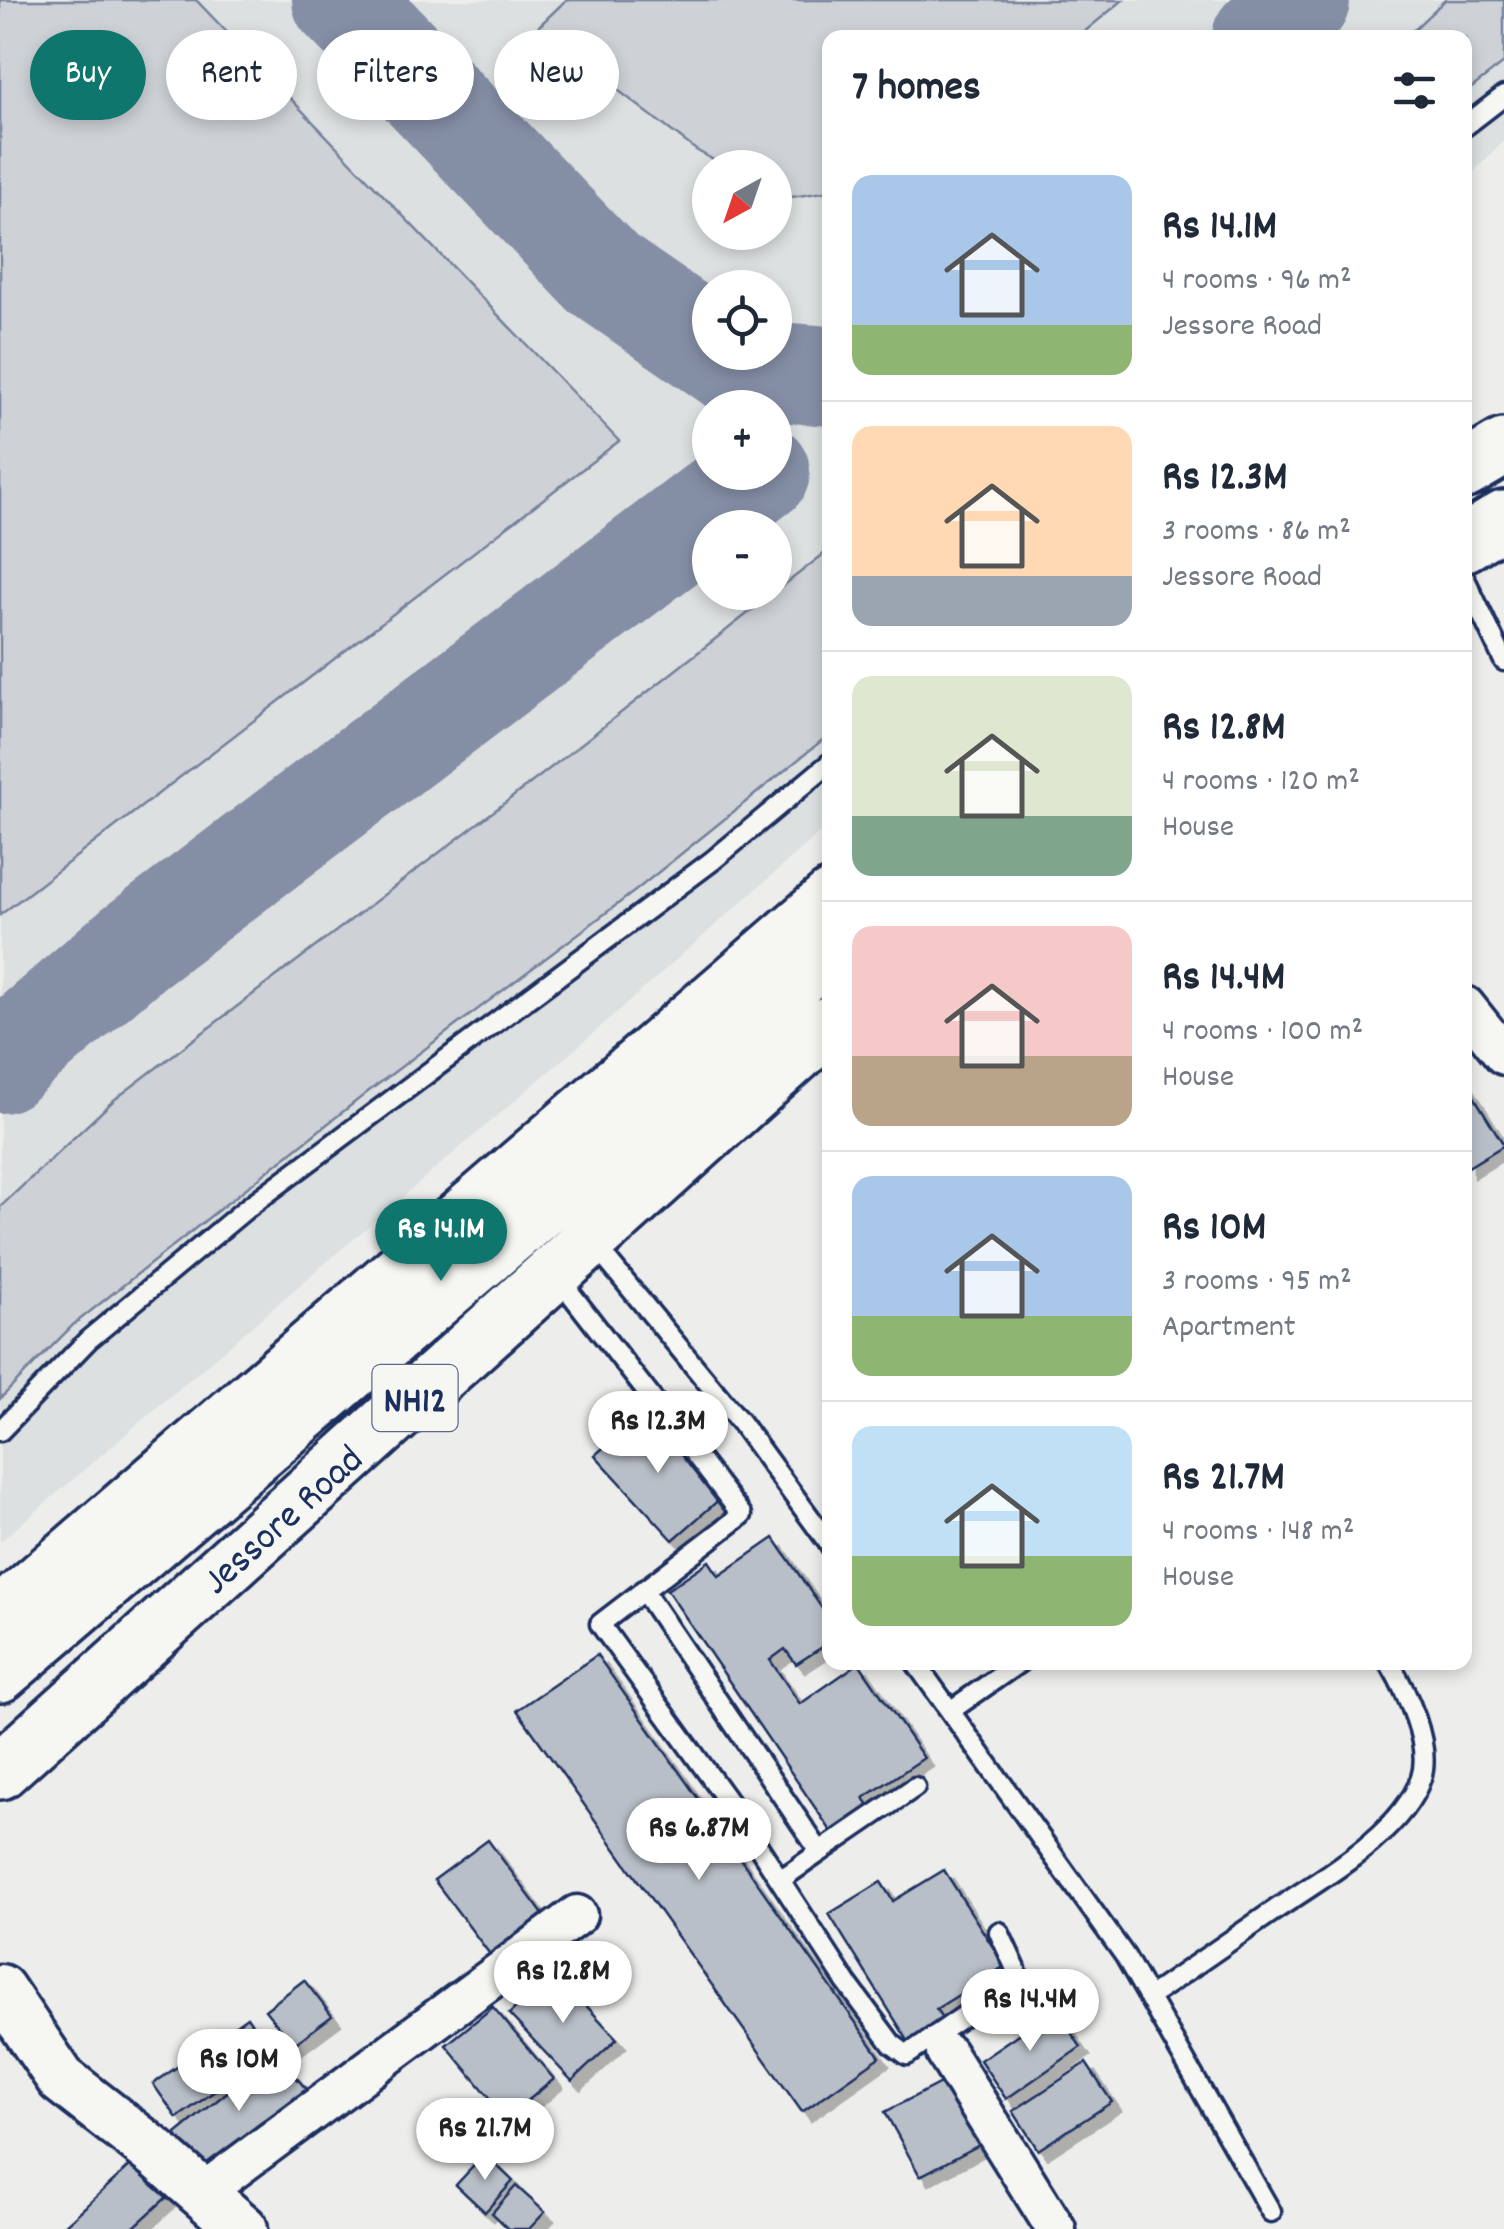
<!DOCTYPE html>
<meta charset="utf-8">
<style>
body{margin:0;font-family:Dekko,sans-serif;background:#f6f6f7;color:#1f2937;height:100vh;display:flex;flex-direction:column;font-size:38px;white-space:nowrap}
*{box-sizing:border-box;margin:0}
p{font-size:32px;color:#747a83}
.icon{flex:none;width:55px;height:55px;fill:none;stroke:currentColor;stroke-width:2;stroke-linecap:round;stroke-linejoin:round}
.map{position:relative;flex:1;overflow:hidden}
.details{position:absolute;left:822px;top:30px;width:650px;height:1640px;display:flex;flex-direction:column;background:#fff;border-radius:20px;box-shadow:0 5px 15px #0003}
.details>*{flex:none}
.hud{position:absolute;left:30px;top:30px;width:642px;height:90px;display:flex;gap:20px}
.needle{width:65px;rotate:220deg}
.controls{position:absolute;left:692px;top:150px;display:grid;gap:20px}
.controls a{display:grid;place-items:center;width:100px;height:100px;border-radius:50%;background:#fff;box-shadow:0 5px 15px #0003;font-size:50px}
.price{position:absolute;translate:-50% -85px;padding:0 22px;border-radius:35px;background:#fff;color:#222;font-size:32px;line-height:65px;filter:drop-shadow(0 2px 5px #0008)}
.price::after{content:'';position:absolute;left:50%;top:60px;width:30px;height:22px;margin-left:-15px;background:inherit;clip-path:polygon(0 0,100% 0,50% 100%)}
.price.current{background:#0f766e;color:#fff}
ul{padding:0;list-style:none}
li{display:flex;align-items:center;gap:30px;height:250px;padding:0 30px}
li+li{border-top:2px solid #e0e1e3}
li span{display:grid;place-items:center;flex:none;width:280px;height:200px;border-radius:20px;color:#555}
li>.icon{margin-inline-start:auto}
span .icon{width:120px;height:120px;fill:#fffc;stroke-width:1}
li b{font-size:42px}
h2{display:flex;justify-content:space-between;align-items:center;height:120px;padding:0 30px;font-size:42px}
.chip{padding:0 35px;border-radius:45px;background:#fff;box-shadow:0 5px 15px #0003;font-size:35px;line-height:90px}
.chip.current{background:#0f766e;color:#fff}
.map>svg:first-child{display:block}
.built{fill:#dde0e1;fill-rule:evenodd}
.green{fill:#ced2d7;stroke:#74809a;stroke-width:2.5}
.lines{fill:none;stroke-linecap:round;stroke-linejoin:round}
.taxiway{stroke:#848ea5;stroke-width:100}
.building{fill:#b9bfc8;stroke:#1b2f5e;stroke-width:2.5;filter:url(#shadow)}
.service-casing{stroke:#1b2f5e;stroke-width:25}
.minor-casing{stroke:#1b2f5e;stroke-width:45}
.tertiary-casing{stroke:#1b2f5e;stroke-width:55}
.trunk-casing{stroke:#1b2f5e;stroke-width:62}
.service{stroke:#f6f6f2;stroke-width:18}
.minor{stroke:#f6f6f2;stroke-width:38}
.tertiary{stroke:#f6f6f2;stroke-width:48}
.trunk{stroke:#f6f6f2;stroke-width:55}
.labels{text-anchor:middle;stroke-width:8;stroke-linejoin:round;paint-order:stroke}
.shield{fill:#f6f6f2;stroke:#5d6b8a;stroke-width:2.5}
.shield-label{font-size:38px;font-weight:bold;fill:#1b2f5e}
.street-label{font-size:40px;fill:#1b2f5e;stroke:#f6f6f2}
</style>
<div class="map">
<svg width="1504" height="2229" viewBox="0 0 1504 2229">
<defs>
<filter id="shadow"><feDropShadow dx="9" dy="9" stdDeviation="0" flood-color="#0004"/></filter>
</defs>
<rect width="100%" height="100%" fill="#edeeec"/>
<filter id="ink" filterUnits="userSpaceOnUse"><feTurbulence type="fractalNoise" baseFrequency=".01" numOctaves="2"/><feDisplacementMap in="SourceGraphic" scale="20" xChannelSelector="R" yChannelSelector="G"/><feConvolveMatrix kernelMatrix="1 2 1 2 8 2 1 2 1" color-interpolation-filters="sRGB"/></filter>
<g filter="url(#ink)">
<!-- built -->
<path class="built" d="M0,0h1504v141l-39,39v-142h-635v786l-249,220 -581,498zM710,168h65v64h-65zM710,288h65v64h-65zM710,408h65v64h-65zM710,528h65v64h-65z"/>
<!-- green -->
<path class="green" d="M0,0h196l423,441 -619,474z
M566,0h557l-45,37 -248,1v153l-38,6 -17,-7v-22l-49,-1 -30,-17 -159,-122z
M1445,0h59v63l-39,30v-55l-59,-1z
M830,549v185l-195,157 -266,200 -296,234 -73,74v-192l114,-107 430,-327z"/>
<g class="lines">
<!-- taxiway -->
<path class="taxiway" d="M342,0l261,274 107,74
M1262,38l38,-38
M716,352l24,17 90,7
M0,1063l133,-115 627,-476"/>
</g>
<!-- building -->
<path class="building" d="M1465,1082l39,63 -39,24z
M643,1413l78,85 -48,42 -78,-85z
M774,1538l56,82v22l-34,22 -11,-15 -15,11 30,44 59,-41 65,95 -60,40 9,13 -38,26 -168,-247 42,-29 10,15z
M597,1655l283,402 -78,55 -285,-402z
M488,1840l57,77 -53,40 -58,-77z
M944,1870l61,96 -69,43 9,13 -35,22 -81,-130 52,-32 12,19z
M554,1971l63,68 -45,42 -63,-67z
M304,1980l28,36 -39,29 -28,-35z
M493,2007l61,72 -47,39 -61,-73z
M1055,2009l26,38 -75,52 -26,-39z
M247,2017l24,34 -94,67 -24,-34z
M275,2053l32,37 -104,86 -32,-38z
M1086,2063l26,39 -74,48 -25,-39z
M950,2078l35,64 -65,34 -35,-64z
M485,2154l28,27 -28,31 -29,-27z
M134,2162l33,35 -35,32h-71z
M516,2186l29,26 -16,17h-20l-17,-16z"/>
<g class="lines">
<defs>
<path id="service" d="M1465,126l39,-30
M1465,579l39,82
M594,1244l146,178 90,123
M557,1276l185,239 -142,109 138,191 108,167 46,62 15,11 105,-72 4,-14 -17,-37
M0,1431l88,-91 159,-132 465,-347 118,-98
M643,1590l177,262 95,-65
M915,1662l210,294 146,256
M950,1711l70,-49
M780,1880l40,-28
M1149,1997c40,-28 80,-55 120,-83 48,-33 132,-78 152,-136 11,-34 -15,-87 -32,-116"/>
<path id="minor" d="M1465,1006l39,49
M946,2053l110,176
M202,2193l375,-278"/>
<path id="tertiary" d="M0,1611l830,-716
M0,1989l61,90 96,75 86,75"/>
<path id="trunk" d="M1465,470l39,-23
M1465,543l39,-24
M0,1674l555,-476 275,-247
M0,1771l830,-747"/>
</defs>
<!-- service casing -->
<use href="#service" class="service-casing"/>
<!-- minor casing -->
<use href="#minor" class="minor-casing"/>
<!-- tertiary casing -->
<use href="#tertiary" class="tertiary-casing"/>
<!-- trunk casing -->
<use href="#trunk" class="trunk-casing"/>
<!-- service -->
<use href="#service" class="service"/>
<!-- minor -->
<use href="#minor" class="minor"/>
<!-- tertiary -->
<use href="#tertiary" class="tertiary"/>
<!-- trunk -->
<use href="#trunk" class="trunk"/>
</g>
</g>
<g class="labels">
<!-- shield labels -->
<rect class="shield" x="372.5" y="1365" width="85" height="66" rx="8"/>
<g class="shield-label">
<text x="415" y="1411">NH12</text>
</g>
<!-- street labels -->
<g class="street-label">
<text transform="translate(281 1518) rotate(-42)" y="14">Jessore Road</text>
</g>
</g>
</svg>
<div class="controls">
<a><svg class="needle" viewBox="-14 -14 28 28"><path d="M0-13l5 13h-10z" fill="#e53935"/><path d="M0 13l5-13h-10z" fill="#747a83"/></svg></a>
<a><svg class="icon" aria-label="locate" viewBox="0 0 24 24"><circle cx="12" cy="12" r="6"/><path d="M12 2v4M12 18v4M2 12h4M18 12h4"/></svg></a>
<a>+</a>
<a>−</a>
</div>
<b class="price current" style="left:441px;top:1284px">Rs 14.1M</b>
<b class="price" style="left:658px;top:1476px">Rs 12.3M</b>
<b class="price" style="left:699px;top:1883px">Rs 6.87M</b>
<b class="price" style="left:563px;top:2026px">Rs 12.8M</b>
<b class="price" style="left:1030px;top:2054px">Rs 14.4M</b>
<b class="price" style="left:239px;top:2114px">Rs 10M</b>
<b class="price" style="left:485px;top:2183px">Rs 21.7M</b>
<div class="hud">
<a class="chip current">Buy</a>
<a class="chip">Rent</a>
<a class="chip">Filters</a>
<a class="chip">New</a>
</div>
<section class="details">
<h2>7 homes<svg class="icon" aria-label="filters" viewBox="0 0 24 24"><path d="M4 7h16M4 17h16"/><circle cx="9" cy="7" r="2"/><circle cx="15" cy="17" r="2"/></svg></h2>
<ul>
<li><span style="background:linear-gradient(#a9c7e8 75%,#8fb573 0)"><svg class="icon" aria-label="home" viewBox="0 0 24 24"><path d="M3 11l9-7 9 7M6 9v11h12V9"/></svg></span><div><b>Rs 14.1M</b><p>4 rooms · 96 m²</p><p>Jessore Road</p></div></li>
<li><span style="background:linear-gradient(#ffd9b3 75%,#9aa5b1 0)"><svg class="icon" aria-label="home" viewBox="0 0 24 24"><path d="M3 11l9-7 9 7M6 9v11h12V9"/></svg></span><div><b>Rs 12.3M</b><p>3 rooms · 86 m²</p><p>Jessore Road</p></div></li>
<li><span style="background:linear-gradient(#dfe7d0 70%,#7fa58c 0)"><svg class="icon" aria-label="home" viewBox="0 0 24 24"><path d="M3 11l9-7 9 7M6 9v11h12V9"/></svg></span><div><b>Rs 12.8M</b><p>4 rooms · 120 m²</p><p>House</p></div></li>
<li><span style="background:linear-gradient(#f6c9c9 65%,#b9a48a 0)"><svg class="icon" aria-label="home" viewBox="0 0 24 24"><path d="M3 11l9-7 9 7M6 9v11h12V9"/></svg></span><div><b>Rs 14.4M</b><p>4 rooms · 100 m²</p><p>House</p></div></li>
<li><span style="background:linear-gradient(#a9c7e8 70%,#8fb573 0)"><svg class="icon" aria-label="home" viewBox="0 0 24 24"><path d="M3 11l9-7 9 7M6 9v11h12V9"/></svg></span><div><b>Rs 10M</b><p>3 rooms · 95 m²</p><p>Apartment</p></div></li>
<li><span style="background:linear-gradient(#bfe0f5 65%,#8fb573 0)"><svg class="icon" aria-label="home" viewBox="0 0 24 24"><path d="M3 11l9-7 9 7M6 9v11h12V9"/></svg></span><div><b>Rs 21.7M</b><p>4 rooms · 148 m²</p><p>House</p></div></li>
</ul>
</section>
</div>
